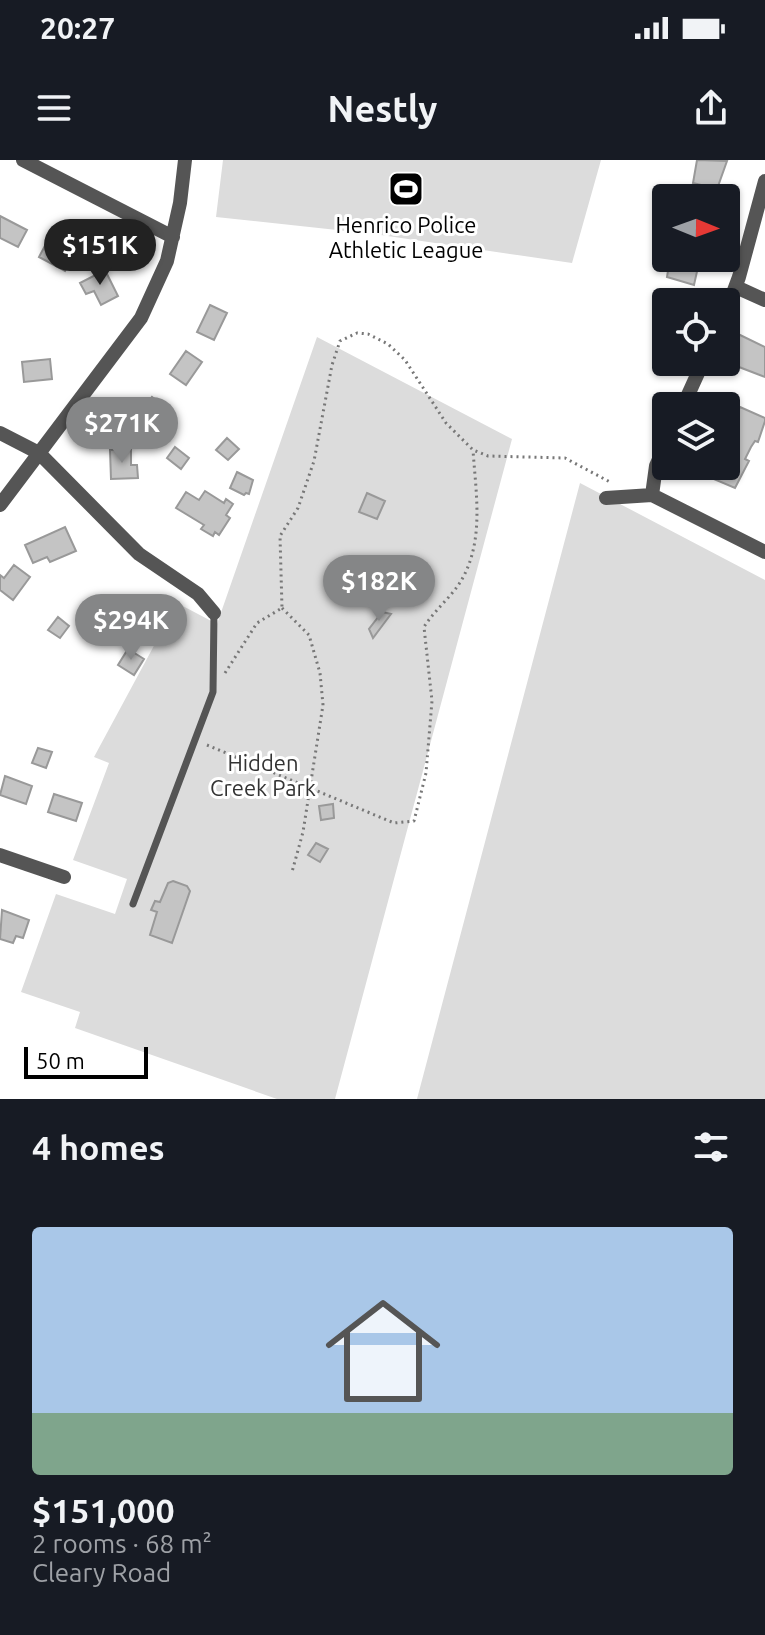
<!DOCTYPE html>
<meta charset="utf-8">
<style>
body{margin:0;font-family:Ubuntu,sans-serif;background:#20242c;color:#f1f3f6;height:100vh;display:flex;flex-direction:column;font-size:30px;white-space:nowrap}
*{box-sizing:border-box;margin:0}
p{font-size:26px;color:#9ea1a6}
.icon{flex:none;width:44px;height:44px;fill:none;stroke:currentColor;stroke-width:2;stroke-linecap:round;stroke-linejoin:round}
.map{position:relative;height:939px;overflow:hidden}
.sheet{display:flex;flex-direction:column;background:#171b24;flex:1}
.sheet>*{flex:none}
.needle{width:52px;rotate:91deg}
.tools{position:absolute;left:652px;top:24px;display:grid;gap:16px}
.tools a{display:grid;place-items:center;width:88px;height:88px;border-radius:8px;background:#171b24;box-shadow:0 2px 6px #0004;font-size:40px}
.scale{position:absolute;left:24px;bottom:20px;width:124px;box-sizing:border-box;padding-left:8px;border:4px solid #000;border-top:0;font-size:22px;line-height:28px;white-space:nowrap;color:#000;-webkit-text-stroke:6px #fff;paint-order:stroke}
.price{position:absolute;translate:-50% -68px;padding:0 18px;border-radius:28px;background:#858687;color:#fff;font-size:26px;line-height:52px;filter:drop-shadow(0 2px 4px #0008)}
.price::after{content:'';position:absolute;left:50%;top:48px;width:24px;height:18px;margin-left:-12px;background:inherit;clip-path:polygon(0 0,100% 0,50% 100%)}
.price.on{background:#222;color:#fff}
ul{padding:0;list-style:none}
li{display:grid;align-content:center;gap:16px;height:424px;padding:0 32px}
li+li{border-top:2px solid #363941}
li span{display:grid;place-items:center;height:248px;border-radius:8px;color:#555}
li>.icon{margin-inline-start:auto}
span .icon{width:144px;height:144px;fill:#fffc;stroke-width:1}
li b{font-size:34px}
h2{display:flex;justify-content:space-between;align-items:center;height:96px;padding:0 32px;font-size:34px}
.status{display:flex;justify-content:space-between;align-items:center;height:56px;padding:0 40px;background:#171b24;direction:ltr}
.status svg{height:22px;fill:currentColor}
header{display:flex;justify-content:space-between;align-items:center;height:104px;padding:0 32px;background:#171b24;font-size:36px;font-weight:600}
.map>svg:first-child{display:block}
.green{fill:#dcdcdc}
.building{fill:#c4c4c4;stroke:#999;stroke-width:2}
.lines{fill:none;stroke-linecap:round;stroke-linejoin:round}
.path{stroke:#777;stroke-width:3;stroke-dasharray:2 4;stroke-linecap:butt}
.service{stroke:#555;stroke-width:7}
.minor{stroke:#555;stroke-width:14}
.labels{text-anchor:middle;stroke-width:6;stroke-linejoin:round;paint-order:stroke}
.poi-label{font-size:22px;fill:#000;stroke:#fff}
.park-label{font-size:22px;fill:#333;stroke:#fff}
</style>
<div class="status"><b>20:27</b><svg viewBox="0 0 49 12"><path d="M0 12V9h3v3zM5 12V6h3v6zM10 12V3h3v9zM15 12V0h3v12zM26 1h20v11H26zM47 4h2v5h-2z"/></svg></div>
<header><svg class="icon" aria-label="menu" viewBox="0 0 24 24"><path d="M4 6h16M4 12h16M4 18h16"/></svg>Nestly<svg class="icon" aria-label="share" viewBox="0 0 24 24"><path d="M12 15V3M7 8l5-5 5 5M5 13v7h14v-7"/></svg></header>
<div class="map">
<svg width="765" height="939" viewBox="0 0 765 939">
<rect width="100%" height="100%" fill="#fff"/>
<!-- green -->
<path class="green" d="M223,0h378l-29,103 -198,-29 -158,-17z
M317,177l195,102 -177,660h-58l-202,-71 5,-16 -59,-20 35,-98 59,20 12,-35 -54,-19 36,-97 -15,-6 83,-154 40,21z
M580,323l185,97v519h-348z"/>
<!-- building -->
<path class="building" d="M697,0l30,1 -10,28 -24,-6z
M0,56l27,14 -9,17 -18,-9z
M48,80l26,13 -9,18 -26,-14z
M670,98h30l-6,27 -27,-8z
M105,110l13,26 -17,9 -7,-14 -8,3 -6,-11z
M210,145l17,8 -13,27 -17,-8z
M738,174l27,13v30l-26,-10 -7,-5 2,-3 -6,-2z
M186,191l16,11 -16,23 -16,-11z
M50,199l2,20 -28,3 -2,-20z
M152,237l16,12 -9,11 6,4 -9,13 -22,-18z
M740,247l25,11v3l-7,21 -3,-1 -4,6 -6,12 4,2 -14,27 -26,-11 5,-11h12v-28z
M227,278l12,11 -11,11 -12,-10z
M175,287l14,11 -8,11 -14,-11z
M131,289v16h6l1,13 -27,1 -1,-29z
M237,312l16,8 -4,14 -3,-1 -2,2 -14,-7z
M205,331l19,12 2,-4 7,5 -7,11 4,3 -11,17 -4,-3 -2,4 -12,-7 3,-4 -28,-17 10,-16 13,8z
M367,333l18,8 -8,18 -18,-7z
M65,367l11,24 -26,11 -3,-5 -14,6 -8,-18z
M14,405l16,12 -17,23 -13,-10v-15l4,3z
M127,445l24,16 -16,25 -25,-16z
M382,452l9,2 -18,24 -4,-9z
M58,457l11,9 -9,12 -12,-8z
M128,489l16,10 -10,16 -16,-10z
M38,588l14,4 -6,16 -14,-5z
M5,616l27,10 -6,18 -26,-9z
M54,634l28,9 -6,18 -28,-9z
M333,644l1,14 -13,2 -2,-14z
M316,683l12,6 -8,13 -12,-7z
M173,721l14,5 3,5 -18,52 -22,-8 7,-23 -6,-2 4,-9 5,1 8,-19z
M2,750l27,10 -6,18 -7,-2 -3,7 -13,-4z"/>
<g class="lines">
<!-- path -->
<path class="path" d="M282,448l27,27 11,38 3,32 -20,127 -11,40
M225,513l32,-50 25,-15 -2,-72 18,-28 16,-47 18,-96 8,-24 17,-8 11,1 20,10 17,16 41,63 27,27 15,6 77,2 45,24
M207,585l187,78 20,-2 12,-48 6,-72 -8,-74c10,-16 25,-28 35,-43 26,-40 17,-89 14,-134"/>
<!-- service -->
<path class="service" d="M133,744l80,-212 1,-79"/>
<!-- minor -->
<path class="minor" d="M23,0l150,77
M736,127l29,13
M726,152l13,-35 26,-96
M683,246l20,-44
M0,273l39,20 100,101 59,40 16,19
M652,335l4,-29 10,-22
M606,338l46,-3 113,57
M0,345l141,-187 26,-57 13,-58 5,-43
M0,695l64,22"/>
</g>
<!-- icons -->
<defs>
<symbol id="stadium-square" viewBox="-11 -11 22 22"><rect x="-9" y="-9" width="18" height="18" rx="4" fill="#000" stroke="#fff"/><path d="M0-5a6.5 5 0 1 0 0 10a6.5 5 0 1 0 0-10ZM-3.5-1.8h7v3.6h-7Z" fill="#fff"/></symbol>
</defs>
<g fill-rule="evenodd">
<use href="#stadium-square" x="386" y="9" width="40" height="40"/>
</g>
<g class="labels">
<!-- poi labels -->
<g class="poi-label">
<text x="406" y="73">Henrico Police<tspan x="406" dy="25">Athletic League</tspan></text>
</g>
<!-- park labels -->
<g class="park-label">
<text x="263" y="611">Hidden<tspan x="263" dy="25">Creek Park</tspan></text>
</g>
</g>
</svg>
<div class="tools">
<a><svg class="needle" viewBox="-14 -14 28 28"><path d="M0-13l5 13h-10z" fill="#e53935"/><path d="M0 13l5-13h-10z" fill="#9ea1a6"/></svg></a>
<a><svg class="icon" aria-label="locate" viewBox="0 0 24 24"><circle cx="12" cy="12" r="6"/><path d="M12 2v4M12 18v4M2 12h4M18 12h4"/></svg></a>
<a><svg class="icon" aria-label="layers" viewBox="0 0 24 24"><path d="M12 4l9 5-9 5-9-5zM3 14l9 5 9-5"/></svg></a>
</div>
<div class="scale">50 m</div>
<b class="price on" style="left:100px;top:127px">$151K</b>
<b class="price" style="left:122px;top:305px">$271K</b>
<b class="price" style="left:379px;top:463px">$182K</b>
<b class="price" style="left:131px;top:502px">$294K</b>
</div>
<section class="sheet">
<h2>4 homes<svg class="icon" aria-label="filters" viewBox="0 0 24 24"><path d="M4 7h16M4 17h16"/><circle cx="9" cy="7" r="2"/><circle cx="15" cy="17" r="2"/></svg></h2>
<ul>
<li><span style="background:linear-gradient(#a9c7e8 75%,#7fa58c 0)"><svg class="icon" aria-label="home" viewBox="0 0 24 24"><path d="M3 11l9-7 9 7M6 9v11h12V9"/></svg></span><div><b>$151,000</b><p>2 rooms · 68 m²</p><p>Cleary Road</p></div></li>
</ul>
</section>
